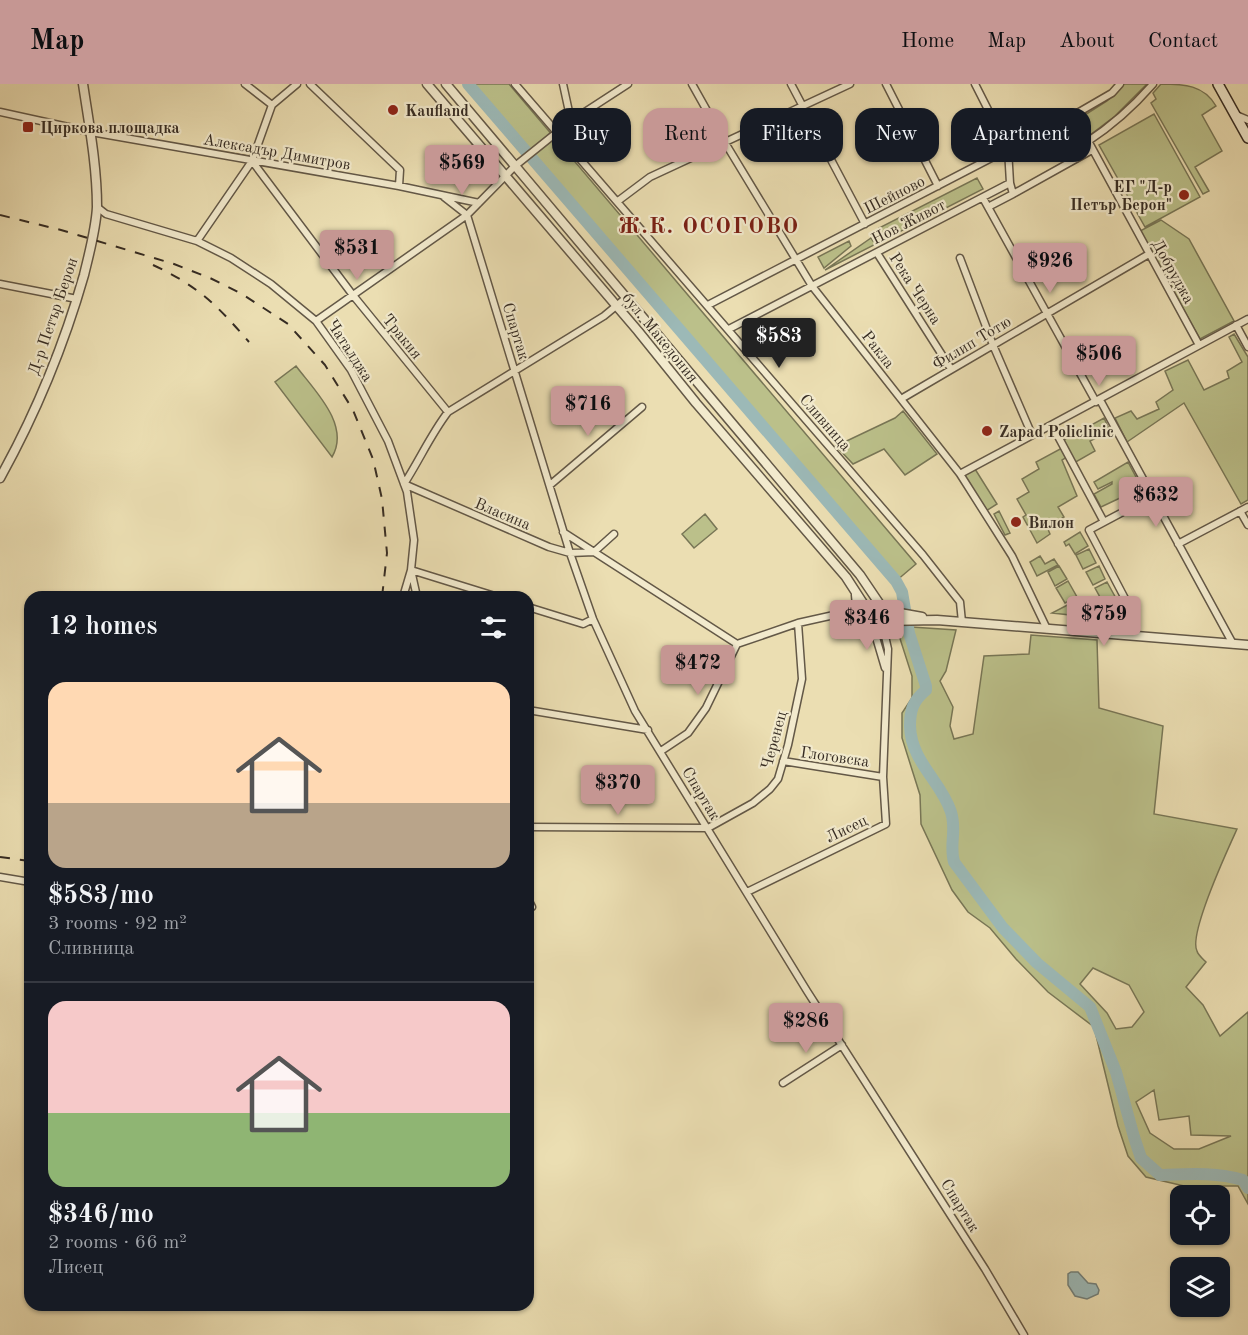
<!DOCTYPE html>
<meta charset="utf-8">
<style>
body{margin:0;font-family:"Old Standard TT",serif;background:#242831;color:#f1f3f6;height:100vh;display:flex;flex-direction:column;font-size:22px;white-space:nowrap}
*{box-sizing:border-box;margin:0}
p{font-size:20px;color:#9ea1a6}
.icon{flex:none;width:33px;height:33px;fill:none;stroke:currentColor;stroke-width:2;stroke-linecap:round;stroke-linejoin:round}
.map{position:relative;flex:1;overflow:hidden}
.side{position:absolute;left:24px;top:507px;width:510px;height:720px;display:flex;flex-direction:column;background:#171b24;border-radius:18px;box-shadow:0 2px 4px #0004}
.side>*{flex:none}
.hud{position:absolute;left:552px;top:24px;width:570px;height:54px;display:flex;gap:12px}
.tools{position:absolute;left:1170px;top:1101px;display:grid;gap:12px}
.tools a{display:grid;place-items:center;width:60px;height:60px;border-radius:12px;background:#171b24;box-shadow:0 2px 4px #0004;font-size:30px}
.price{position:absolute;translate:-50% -51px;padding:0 14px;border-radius:6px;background:#c59692;color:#111;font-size:20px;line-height:39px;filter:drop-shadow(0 2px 3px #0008)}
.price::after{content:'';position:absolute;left:50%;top:36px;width:18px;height:14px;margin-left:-9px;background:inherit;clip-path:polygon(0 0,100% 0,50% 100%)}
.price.selected{background:#222;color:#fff}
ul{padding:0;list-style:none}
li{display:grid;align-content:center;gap:12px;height:318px;padding:0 24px}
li+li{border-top:2px solid #363941}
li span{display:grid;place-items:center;height:186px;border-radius:18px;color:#555}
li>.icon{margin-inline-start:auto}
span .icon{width:108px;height:108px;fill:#fffc;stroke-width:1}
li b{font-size:26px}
h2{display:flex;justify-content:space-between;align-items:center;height:72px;padding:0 24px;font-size:26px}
.tag{padding:0 21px;border-radius:18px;background:#171b24;box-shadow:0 2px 4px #0004;font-size:21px;line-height:54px}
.tag.selected{background:#c59692;color:#111}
header{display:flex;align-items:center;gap:36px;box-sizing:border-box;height:84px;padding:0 30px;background:#c59692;color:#111}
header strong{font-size:28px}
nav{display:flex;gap:33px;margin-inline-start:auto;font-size:21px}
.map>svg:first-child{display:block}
.green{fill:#bbc08a;stroke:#787656;stroke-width:1.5;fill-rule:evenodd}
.water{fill:#9cb9b7;stroke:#73817c;stroke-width:1.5}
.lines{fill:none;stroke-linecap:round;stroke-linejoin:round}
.river{stroke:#9cb9b7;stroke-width:12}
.minor-casing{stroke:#635847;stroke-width:9}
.tertiary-casing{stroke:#635847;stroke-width:11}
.secondary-casing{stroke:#362c23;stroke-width:12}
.minor{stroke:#f2eacd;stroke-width:6}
.tertiary{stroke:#f2eacd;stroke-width:8}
.secondary{stroke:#f2eacd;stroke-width:9}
.rail{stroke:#362c23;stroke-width:2;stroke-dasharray:10 10;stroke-linecap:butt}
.poi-dot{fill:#8f2418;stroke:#f2eacd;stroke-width:2}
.labels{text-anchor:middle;stroke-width:4.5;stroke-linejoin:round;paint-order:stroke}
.poi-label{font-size:16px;font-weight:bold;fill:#362c23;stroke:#f2eacd;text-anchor:start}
.street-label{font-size:16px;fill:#362c23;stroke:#f2eacd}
.district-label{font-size:22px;font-weight:bold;letter-spacing:1.5px;fill:#7a1f14;stroke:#f2eacd}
</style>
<header>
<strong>Map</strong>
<nav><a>Home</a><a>Map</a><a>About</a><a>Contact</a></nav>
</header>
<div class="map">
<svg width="1248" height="1251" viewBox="0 0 1248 1251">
<rect width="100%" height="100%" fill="#ebdeb2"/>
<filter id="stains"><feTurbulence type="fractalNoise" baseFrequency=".00333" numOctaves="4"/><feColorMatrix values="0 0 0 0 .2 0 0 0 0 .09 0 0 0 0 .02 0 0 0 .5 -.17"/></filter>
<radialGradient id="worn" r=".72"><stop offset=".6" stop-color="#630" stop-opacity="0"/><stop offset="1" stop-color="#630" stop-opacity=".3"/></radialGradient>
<!-- green -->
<path class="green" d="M468,0h41l407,480 -20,17z
M1124,0h23l-32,32 -25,19 -10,-17 27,-17z
M1161,0c23,0 43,1 55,22l-14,9 20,36 -27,16 14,24 -6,3 -52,-91 5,-4 -3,-6z
M1154,30l46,83 -55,30 -46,-82z
M977,94l6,11 -158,81 46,-32 2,3 10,-5 -4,-8z
M1161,136l28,19 45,82 -34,18 -60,-108z
M849,157l2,5 -27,22 -6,-11z
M1234,250l14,23v143l-7,4 -57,-101 -57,39 -12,-24 16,-7 6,8 22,-10 -3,-7 17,-12 -8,-19 23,-11 16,30 25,-12 -2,-7 15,-9 -13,-25z
M296,282c18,24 55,59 36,91l-57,-75z
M903,327l34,43 -32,21 -21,-26 -31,15 -17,-18 59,-28z
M1104,334l6,13 -20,10 5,10 -21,12 -12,-22z
M1062,364l5,9 -5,3 15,36 -19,11 6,10 -17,10 3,7 -13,9 -14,-26 3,-2 -9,-16 12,-7 -7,-13 17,-10 -3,-7z
M1128,378l17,32 -20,12 -5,-8 -19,9 -7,-13 18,-10v-2l-14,7 -4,-7z
M975,385l22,35 -11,7 -22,-35z
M999,427l11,22 -5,2 -11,-21z
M705,430l12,15 -23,19 -12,-14z
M1080,448l8,14 -13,8 -6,-10 -3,2 -2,-4z
M1089,465l7,14 -13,6 -7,-14z
M1040,472l5,8 9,-5 4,6 -21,11 -7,-14z
M1059,482l8,13 -12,7 -7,-14z
M1099,482l6,13 -12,6 -7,-13z
M1068,497l9,16 -12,6 -9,-15z
M1107,498l21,38 -35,-3 -6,-11 14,-7 -6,-11z
M1079,515l10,18 -37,-4z
M896,542l60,4 -10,41 -6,10 13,26 -3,19 4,13 19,-5 11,-78 45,-2 2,-19 66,5 2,68 64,18 -9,88 83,15c-9,20 -49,105 -40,122 1,4 6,8 9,11l-20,25 17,18 17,31 28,-24v192l-10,-18h-54l-38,-9 -18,-21 -10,-30 -24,-99 -46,-35 -32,-33 -26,-31 -22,-16 -16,-22 -31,-66 -1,-29 -18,-57v-25l10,-15v-22zM1093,884l36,17 15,27 -12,15 -16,2 -9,-16 -27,-29zM1154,1006l5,30 30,-4 2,19 40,1 -32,13h-25l-24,-16 -14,-31z"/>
<!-- water -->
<path class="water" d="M1071,1188h7l10,11 8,1 3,6 -1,4 -11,5 -12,-3 -7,-11v-11z"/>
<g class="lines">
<!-- river -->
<path class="river" d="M468,0l428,497 6,11 7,41 17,53v4c-13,11 -16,20 -16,36 1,36 31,55 41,86 6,19 -2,32 3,50l49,66 34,35 53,44 26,65 18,65 7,21 19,17c28,-1 57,-3 83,5l5,8"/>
<defs>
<path id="minor" d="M245,0l27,21
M310,0l90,86 -1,16
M515,0l408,471 37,47 2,20
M563,0l8,37
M692,0l32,57 88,145 148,188 52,82 35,73
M791,0l74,140
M886,0l52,102
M975,0l33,65 2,34
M0,28l91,20 308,54 80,17
M1074,31l125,230
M1236,31l12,5
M1087,58c26,-17 46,-35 66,-58
M252,77l100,133 96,118
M444,113l23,18
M983,114l113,204
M618,117l32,-24 200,-93
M97,123l9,7 91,27 34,17 40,26 45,37 35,49 37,71 19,51 7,48 -3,30 6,27
M988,123l25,-13
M467,131l103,338 23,66 42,92 172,280 178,278 39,66
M197,157l55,-80 20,-56 25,-21
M877,169l74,116
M960,174l33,87 39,90
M0,200l77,15
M708,221l366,-190 38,-22 8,-9
M316,237l151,-106 48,-49 56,-45 57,-37
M1236,241l12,22
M729,245l281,-146 3,11 79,-44
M901,315l248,-145
M1100,316l133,244
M1052,341l52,97 -15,8 43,82
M960,390l288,-155
M550,401l92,-78
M1240,427l8,14
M1104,438l49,-26
M563,448l174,112
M1178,460l70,-37
M594,468l-24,1 -21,-6 -145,-63c15,-23 27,-50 44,-72l156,-96 23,-19
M594,468l20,-18
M411,486l87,27
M403,513l8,-27
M528,523l55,17 10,-5
M872,540l13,44
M737,560l61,-21 36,-8 33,-1
M528,626l120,20
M661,667l27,-18 18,-25 31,-64
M783,677l100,16
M528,743l180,1 45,-25 17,-14 8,-10 10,-34 14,-66 -4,-56
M0,793l30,5
M747,808l139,-68 -3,-47 5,-128 -6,-26
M528,815l4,8 -4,1
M783,999l59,-38"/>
<path id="tertiary" d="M427,0l211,247 58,72 150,174 22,34
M446,0l414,491 25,37c2,9 -4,15 -13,12l-5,-7 1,-6 7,-5 6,2
M0,394c35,-63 64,-133 84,-203 5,-21 12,-46 13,-68 0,-41 -8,-83 -14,-123
M883,526l39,7
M854,530l3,-8 -1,-11
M884,537l53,-1 311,25"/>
<path id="secondary" d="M1218,0l30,54"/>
</defs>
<!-- minor casing -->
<use href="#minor" class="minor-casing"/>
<!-- tertiary casing -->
<use href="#tertiary" class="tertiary-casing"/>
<!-- secondary casing -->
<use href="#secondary" class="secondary-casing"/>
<!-- minor -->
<use href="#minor" class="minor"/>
<!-- tertiary -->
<use href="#tertiary" class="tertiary"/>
<!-- secondary -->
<use href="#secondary" class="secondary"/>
<!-- rail -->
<path class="rail" d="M0,131l61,15 113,34 36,14 32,16 46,30 37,41 28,45 20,49 9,40 5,54 -5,44
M153,181c45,21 64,40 96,77
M0,773l30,4"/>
</g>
<!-- markers -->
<g class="poi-dot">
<circle cx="393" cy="26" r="6"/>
<rect x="22" y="37" width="12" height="12" rx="3"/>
<circle cx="1184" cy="111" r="6"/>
<circle cx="987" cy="347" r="6"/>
<circle cx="1016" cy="438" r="6"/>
</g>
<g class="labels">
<!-- poi labels -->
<g class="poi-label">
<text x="405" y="32">Kaufland</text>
<text x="40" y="49">Циркова площадка</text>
<text x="1172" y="108" text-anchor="end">ЕГ "Д-р<tspan x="1172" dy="18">Петър Берон"</tspan></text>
<text x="999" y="353">Zapad Policlinic</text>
<text x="1028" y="444">Вилон</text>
</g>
<!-- street labels -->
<g class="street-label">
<text transform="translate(277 67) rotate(10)" y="6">Алексадър Димитров</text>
<text transform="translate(894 110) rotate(-27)" y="6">Шейново</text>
<text transform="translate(908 137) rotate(-27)" y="6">Нов Живот</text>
<text transform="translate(1174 187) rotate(61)" y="6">Добруджа</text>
<text transform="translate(916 204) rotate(57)" y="6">Река Черна</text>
<text transform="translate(52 232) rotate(-71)" y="6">Д-р Петър Берон</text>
<text transform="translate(517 247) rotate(73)" y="6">Спартак</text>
<text transform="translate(403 252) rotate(51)" y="6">Тракия</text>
<text transform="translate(661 253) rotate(51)" y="6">бул. Македония</text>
<text transform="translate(971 258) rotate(-31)" y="6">Филип Тотю</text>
<text transform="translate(879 265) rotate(52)" y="6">Ракла</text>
<text transform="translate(351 266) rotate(57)" y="6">Чаталджа</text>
<text transform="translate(826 338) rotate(49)" y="6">Сливница</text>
<text transform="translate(503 429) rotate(23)" y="6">Власина</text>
<text transform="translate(773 656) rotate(-75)" y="6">Черенец</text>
<text transform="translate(835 672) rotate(8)" y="6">Глоговска</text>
<text transform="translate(702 709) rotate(59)" y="6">Спартак</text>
<text transform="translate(846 744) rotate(-26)" y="6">Лисец</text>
<text transform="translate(961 1121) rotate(58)" y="6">Спартак</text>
</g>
<!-- district labels -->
<g class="district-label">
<text x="709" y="149">Ж.К. ОСОГОВО</text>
</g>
</g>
<rect width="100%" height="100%" filter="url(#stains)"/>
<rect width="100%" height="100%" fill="url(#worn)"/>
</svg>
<div class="tools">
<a><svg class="icon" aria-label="locate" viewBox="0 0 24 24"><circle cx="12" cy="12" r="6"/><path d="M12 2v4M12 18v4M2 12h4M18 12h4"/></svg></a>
<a><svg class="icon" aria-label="layers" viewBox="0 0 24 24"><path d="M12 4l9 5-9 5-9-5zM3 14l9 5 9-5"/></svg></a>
</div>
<b class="price" style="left:462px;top:112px">$569</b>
<b class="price" style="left:357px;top:197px">$531</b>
<b class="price" style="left:1050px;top:210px">$926</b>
<b class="price selected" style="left:779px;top:285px">$583</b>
<b class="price" style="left:1099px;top:303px">$506</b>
<b class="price" style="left:588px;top:353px">$716</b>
<b class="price" style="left:1156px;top:444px">$632</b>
<b class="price" style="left:1104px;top:563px">$759</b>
<b class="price" style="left:867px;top:567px">$346</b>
<b class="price" style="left:698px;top:612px">$472</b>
<b class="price" style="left:618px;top:732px">$370</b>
<b class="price" style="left:806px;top:970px">$286</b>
<div class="hud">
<a class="tag">Buy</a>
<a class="tag selected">Rent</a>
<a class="tag">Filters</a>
<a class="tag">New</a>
<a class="tag">Apartment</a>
</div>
<section class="side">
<h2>12 homes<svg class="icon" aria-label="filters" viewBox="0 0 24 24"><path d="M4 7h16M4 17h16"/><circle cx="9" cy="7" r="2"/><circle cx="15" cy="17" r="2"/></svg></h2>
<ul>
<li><span style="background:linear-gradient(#ffd9b3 65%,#b9a48a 0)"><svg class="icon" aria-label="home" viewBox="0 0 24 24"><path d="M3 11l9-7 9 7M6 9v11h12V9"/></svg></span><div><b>$583/mo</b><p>3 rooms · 92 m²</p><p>Сливница</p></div></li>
<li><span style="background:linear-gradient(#f6c9c9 60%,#8fb573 0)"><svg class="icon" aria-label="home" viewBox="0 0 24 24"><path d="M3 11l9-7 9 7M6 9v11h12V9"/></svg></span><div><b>$346/mo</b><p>2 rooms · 66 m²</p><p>Лисец</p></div></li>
</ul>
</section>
</div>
